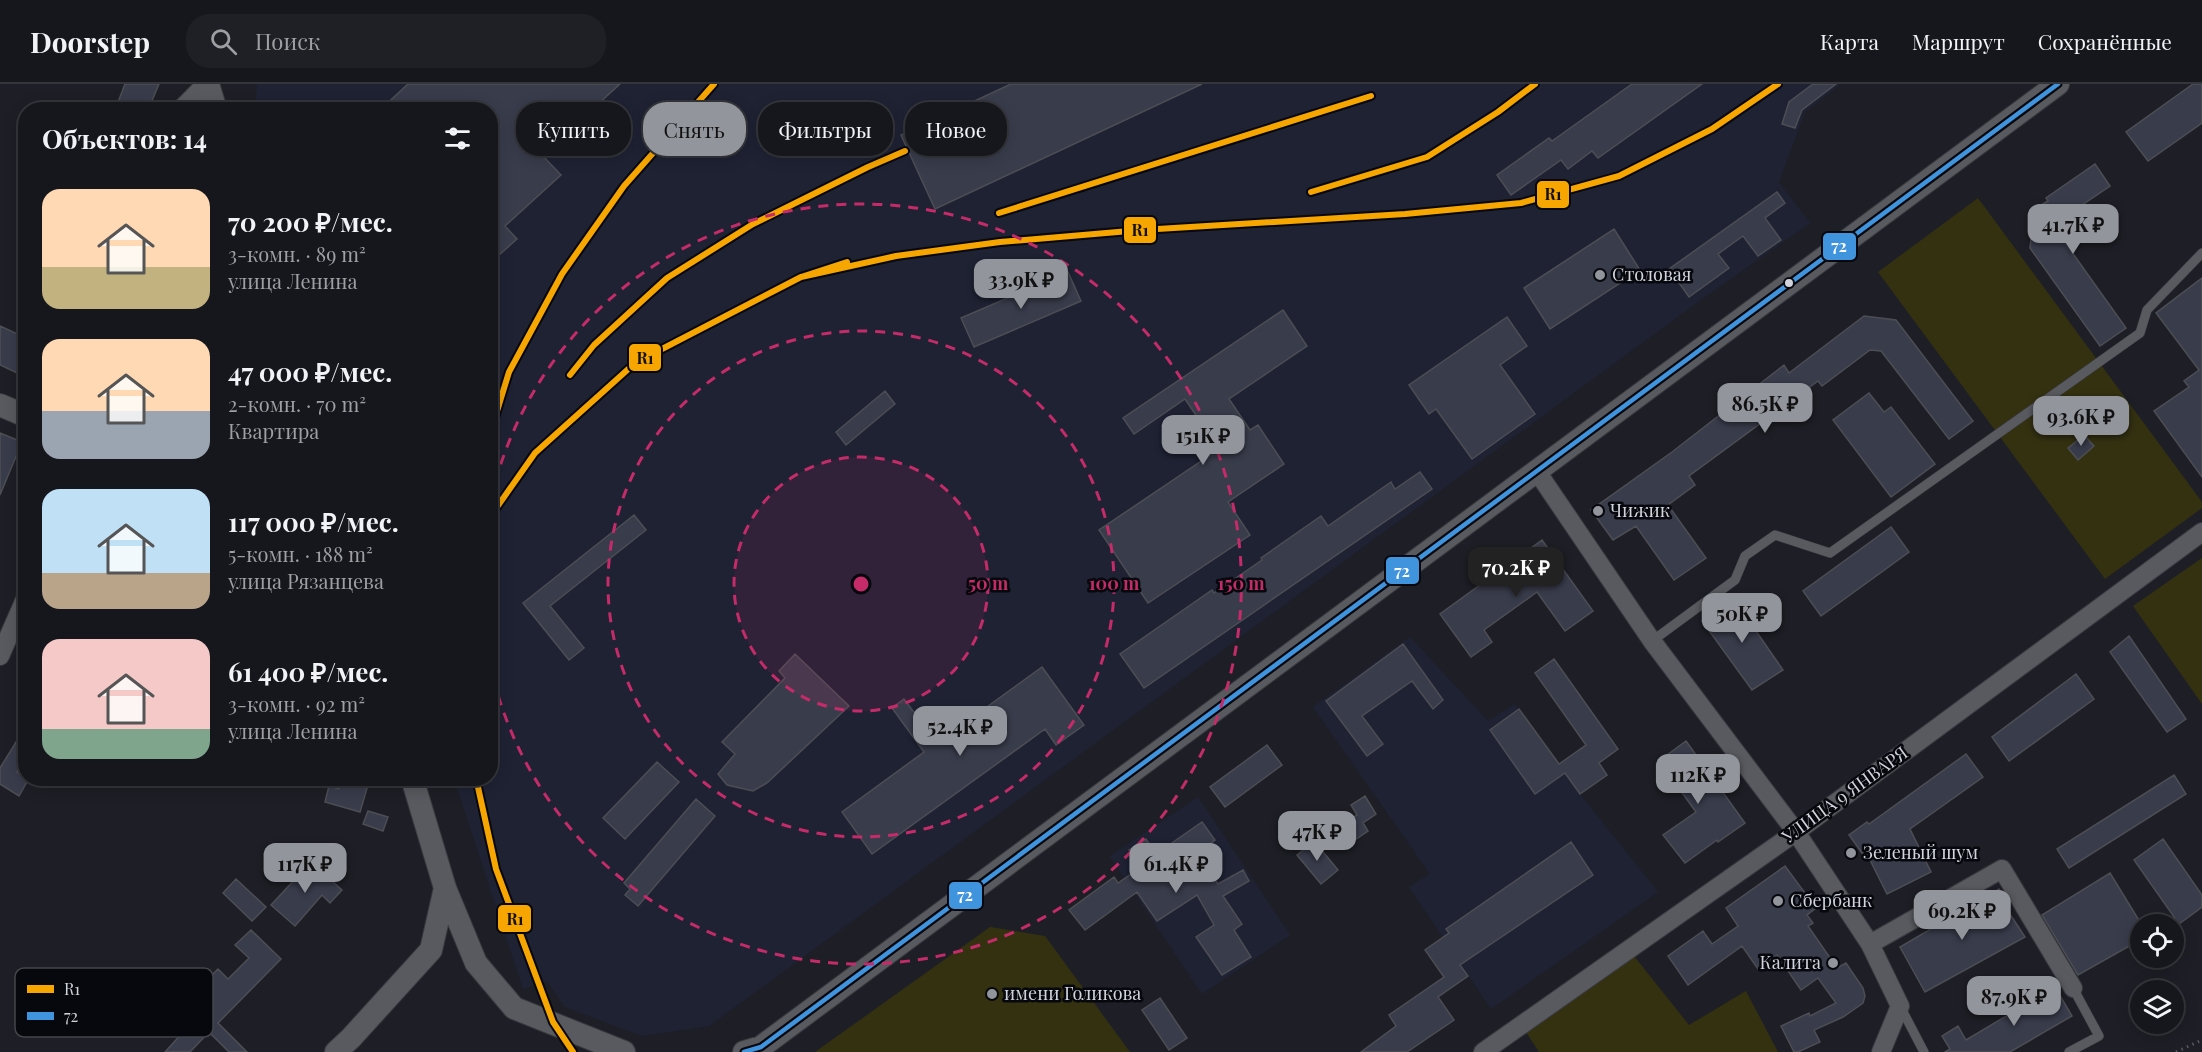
<!DOCTYPE html>
<html lang="ru">
<meta charset="utf-8">
<style>
body{margin:0;font-family:"Playfair Display",serif;background:#1f2025;color:#f1f3f6;height:100vh;display:flex;flex-direction:column;font-size:22px;white-space:nowrap}
*{box-sizing:border-box;margin:0}
p{font-size:20px;color:#9e9fa3}
.icon{flex:none;width:33px;height:33px;fill:none;stroke:currentColor;stroke-width:2;stroke-linecap:round;stroke-linejoin:round}
.map{position:relative;flex:1;overflow:hidden}
.details{position:absolute;left:18px;top:18px;width:480px;height:684px;display:flex;flex-direction:column;background:#16171c;border-radius:24px;box-shadow:0 3px 15px #0003,0 0 0 2px #35363b}
.details>*{flex:none}
.banner{position:absolute;left:516px;top:18px;width:570px;height:54px;display:flex;gap:12px}
.controls{position:absolute;left:2130px;top:830px;display:grid;gap:12px}
.controls a{display:grid;place-items:center;width:54px;height:54px;border-radius:50%;background:#16171c;box-shadow:0 3px 15px #0003,0 0 0 2px #35363b;font-size:30px}
.price{position:absolute;translate:-50% -51px;padding:0 14px;border-radius:12px;background:#92959c;color:#111;font-size:20px;line-height:39px;filter:drop-shadow(0 2px 3px #0008)}
.price::after{content:'';position:absolute;left:50%;top:36px;width:18px;height:14px;margin-left:-9px;background:inherit;clip-path:polygon(0 0,100% 0,50% 100%)}
.price.current{background:#222;color:#fff}
ul{padding:0;list-style:none}
li{display:flex;align-items:center;gap:18px;height:150px;padding:0 24px}
li span{display:grid;place-items:center;flex:none;width:168px;height:120px;border-radius:18px;color:#555}
li>.icon{margin-inline-start:auto}
span .icon{width:72px;height:72px;fill:#fffc;stroke-width:1}
li b{font-size:26px}
h2{display:flex;justify-content:space-between;align-items:center;height:72px;padding:0 24px;font-size:26px}
.tag{padding:0 21px;border-radius:24px;background:#16171c;box-shadow:0 3px 15px #0003,0 0 0 2px #35363b;font-size:21px;line-height:54px}
.tag.current{background:#92959c;color:#111}
header{display:flex;align-items:center;gap:36px;box-sizing:border-box;height:84px;padding:0 30px;background:#16171c;border-bottom:2px solid #35363b}
header strong{font-size:28px}
nav{display:flex;gap:33px;margin-inline-start:auto;font-size:21px}
.search{width:420px;height:54px;background:#1f2025;display:flex;align-items:center;gap:15px;box-sizing:border-box;padding:0 21px;border-radius:24px;color:#9e9fa3;font-size:22px}
.map>svg:first-child{display:block}
.built{fill:#1e2233}
.green{fill:#343111}
.building{fill:#393c4b;stroke:#4d4e54;stroke-width:1.5}
.lines{fill:none;stroke-linecap:round;stroke-linejoin:round}
.service-casing{stroke:#383a40;stroke-width:10}
.minor-casing{stroke:#383a40;stroke-width:20}
.tertiary-casing{stroke:#383a40;stroke-width:24}
.path{stroke:#595a5e;stroke-width:3;stroke-dasharray:1.5 4.5;stroke-linecap:butt}
.service{stroke:#585a5f;stroke-width:9}
.minor{stroke:#585a5f;stroke-width:18}
.tertiary{stroke:#585a5f;stroke-width:22}
.bus-1-casing{stroke:#06080d;stroke-width:9}
.bus-1{stroke:#4094de;stroke-width:4.5}
.rail-1-casing{stroke:#06080d;stroke-width:10}
.rail-1{stroke:#f7a600;stroke-width:6}
.ring{fill:none;stroke:#c42b68;stroke-width:3;stroke-dasharray:10 8}
.poi-dot{fill:#92959c;stroke:#06080d;stroke-width:2}
.bus-dot{fill:#d1d4dc;stroke:#06080d;stroke-width:2}
.labels{text-anchor:middle;stroke-width:5;stroke-linejoin:round;paint-order:stroke}
.poi-label{font-size:18px;fill:#d1d4dc;stroke:#06080d;text-anchor:start}
.street-label{font-size:18px;fill:#d1d4dc;stroke:#06080d}
.key{fill:#06080d;stroke:#43454b;stroke-width:1.5}
.key-label{font-size:16px;fill:#d1d4dc}
.centre{fill:#c42b68;stroke:#06080d;stroke-width:3}
.ring-label{font-size:18px;text-anchor:middle;font-weight:bold;fill:#c42b68;stroke:#06080d;stroke-width:5;stroke-linejoin:round;paint-order:stroke}
.line-badge{stroke:#06080d;stroke-width:2}
.badge-label{font-size:16px;text-anchor:middle;font-weight:bold;fill:#fff}
.pale-badge-label{font-size:16px;text-anchor:middle;font-weight:bold;fill:#111}
</style>
<header>
<strong>Doorstep</strong>
<div class="search"><svg class="icon" aria-label="search" viewBox="0 0 24 24"><circle cx="10" cy="10" r="6"/><path d="M15 15l6 6"/></svg>Поиск</div>
<nav><a>Карта</a><a>Маршрут</a><a>Сохранённые</a></nav>
</header>
<div class="map">
<svg width="2202" height="968" viewBox="0 0 2202 968">
<rect width="100%" height="100%" fill="#1e1f26"/>
<!-- built -->
<path class="built" d="M257,0h1584l-36,28 -26,70 31,41 -112,79 -989,724 -67,10 -77,-29 -18,-26 -24,8 -69,-210 36,-1v-668h-235z
M1410,553l78,84 27,-17 61,85 82,103 -167,117 -82,-122 21,-13 -117,-167z
M1198,713l92,138 -88,59 -92,-138z"/>
<!-- green -->
<path class="green" d="M1978,114l224,304v6l-97,71 -227,-307z
M2202,474v146l-69,-98z
M990,843l55,9 85,116h-315z
M1634,872l55,69 57,-34 32,61h-239l-13,-20z"/>
<!-- building -->
<path class="building" d="M125,0h34l-11,26h-33z
M408,0h212l-78,71 19,20 -56,51 12,13 -27,24v-153h-110z
M1011,0h191l-267,125 -34,-74z
M1632,0h70l-104,74 -6,-7 -24,18 -7,-9 -50,35 -14,-20 52,-37 3,3z
M1813,0h23l-34,26 -7,18 -13,-4 7,-22z
M2193,0h9v39l-54,38 -22,-29z
M2095,80l15,22 -50,34 -1,14 67,94 -26,18 -70,-98 4,-39 14,-8 -2,-3z
M1777,108l8,11 -20,15 16,22 -23,16 -15,-20 -25,18 11,14 -40,29 -20,-28z
M1614,145l26,41 -90,59 -26,-41z
M1068,188l13,29 -107,46 -13,-29z
M2202,194v199l-48,-66 35,-24 -5,-6 15,-11 -43,-57z
M1283,226l24,36 -78,53 21,31 8,-5 26,39 -56,38 22,33 -102,68 -49,-73 120,-81 -34,-50 -51,35 -11,-16z
M1864,232l32,4 77,101 -24,18 -68,-88 -11,-1 -48,36 -4,-5 -129,95 6,9 -27,20 38,53 -32,22 -38,-54 -23,14 -22,-30 81,-58 112,-87 5,8z
M1507,233l20,29 -27,19 35,49 -63,45 -36,-50 -7,5 -20,-29z
M0,242l26,12v39l-26,-12z
M885,307l10,13 -49,41 -10,-13z
M1869,309l15,19 7,-5 44,57 -44,33 -58,-77z
M0,349l22,9 -22,53z
M2084,351l10,11 -16,14 -10,-12z
M1420,388l12,17 -288,199 -24,-34 92,-64 2,3 48,-33 -1,-2 60,-42 7,10 63,-44 4,7z
M634,431l12,15 -96,76 34,42 -15,12 -46,-57z
M1891,443l18,25 -88,64 -18,-25z
M1542,456l51,71 -28,20 -28,-39 -53,38 8,12 -21,15 -31,-43z
M1733,514l50,72 -31,20 -50,-69z
M2129,552l57,83 -19,13 -57,-80z
M1403,560l40,56 -10,9 -21,-28 -50,35 21,28 -16,12 -41,-55z
M795,570l54,52 -82,77 -14,8 -26,-6 -9,-11 17,-20 -13,-12 63,-64 -6,-7z
M1554,575l64,90 -19,14 8,12 -27,19 -15,-21 -30,21 -45,-64 29,-21 40,55 27,-19 -51,-72z
M1042,583l42,58 -28,20 -11,-16 -173,125 -30,-42 82,-60 -32,-44 12,-9 33,44z
M2076,590l18,25 -85,62 -17,-24z
M26,642v32l-9,14 11,8 -9,16 -19,-12v-16z
M1686,657l59,82 -27,19 -1,-2 -32,23 -22,-28 33,-23 -37,-51z
M1267,661l15,20 -57,42 -15,-20z
M1966,670l17,23 -73,52 21,43 -44,22 -22,-44 -3,3 -13,-18 18,-13 2,2z
M657,678l22,20 -54,57 -22,-21z
M2174,691l12,19 -117,74 -12,-19z
M342,694h28l-10,34 -35,-10 4,-16 10,3z
M1365,712l11,18 -13,9 5,8 -16,11 -11,-17 16,-10 -6,-10z
M696,715l19,17 -77,90 -13,-11 5,-6 -6,-6z
M368,727l20,6 -5,14 -20,-7z
M1202,738l13,18 -18,14 21,30 25,-14 6,11 -26,15 19,28 -8,6 17,27 -29,18 -26,-38 18,-12 -17,-30 -40,26 -20,-29 -52,38 -16,-20 45,-33 4,6 23,-16 -12,-17 17,-11 10,15z
M2163,755l39,56v12l-23,17 -45,-64z
M1314,757l24,29 -17,14 -24,-29z
M1571,758l22,33 -133,90 8,11 -30,21 16,23 -47,32h-46l35,-26 -7,-11 55,-38 -19,-27 24,-17 -3,-4z
M311,778l31,28 -12,13 -8,-8 -27,31 -24,-21z
M1785,782l31,42 -9,7 6,8 -5,3 29,42 9,-5 17,25 2,8 -2,7 -20,14 -29,13 6,12 -22,10h-4l-13,-26 28,-13 1,3 26,-13 -18,-25 -17,12 -24,-35 -19,14 -16,-23 -54,39 -20,-29 35,-25 9,13 26,-18 -12,-18z
M2110,789l30,49v18l-62,35 -36,-60z
M236,795l30,28 -14,14 -29,-28z
M1999,805l10,18 -3,1 19,29 -100,55 -25,-45z
M251,846l30,29 -63,64 29,29h-18l-20,-20 -19,20h-25l30,-33 -9,-8 24,-28 -3,-3 11,-11 10,10 21,-21 -14,-13z
M2055,903l17,29 -62,36h-65l5,-3 -8,-13 16,-10 8,14z
M1160,914l27,40 -18,12 -27,-40z"/>
<g class="lines">
<defs>
<path id="service" d="M1652,557l83,-61 10,-24 30,-21 55,18 310,-220 7,-23 55,-57
M1900,922l24,46
M2069,968l30,-16 -26,-48"/>
<path id="minor" d="M180,26l26,-26
M1536,386l116,171 144,191 74,112 30,62 -19,46
M0,572l26,-59
M1870,860l132,-75 71,119
M1483,968l313,-220 406,-300"/>
<path id="tertiary" d="M208,0l8,26
M0,321l26,11
M412,694l33,110 31,75 38,45 110,44
M336,968l15,-14 80,-88 14,-62
M744,968l17,-5 1297,-963"/>
</defs>
<!-- service casing -->
<use href="#service" class="service-casing"/>
<!-- minor casing -->
<use href="#minor" class="minor-casing"/>
<!-- tertiary casing -->
<use href="#tertiary" class="tertiary-casing"/>
<!-- path -->
<path class="path" d="M2176,968l26,-12"/>
<!-- service -->
<use href="#service" class="service"/>
<!-- minor -->
<use href="#minor" class="minor"/>
<!-- tertiary -->
<use href="#tertiary" class="tertiary"/>
<defs>
<path id="bus-1" d="M744,968l17,-5 1297,-963"/>
</defs>
<!-- bus-1 casing -->
<use href="#bus-1" class="bus-1-casing"/>
<!-- bus-1 -->
<use href="#bus-1" class="bus-1"/>
<defs>
<path id="rail-1" d="M1311,108l116,-35 71,-45 37,-28
M999,129l372,-117
M801,193l95,-21 104,-14 141,-12 264,-16 116,-11 98,-27 93,-47 66,-45
M570,291l24,-30 73,-67 86,-54 115,-57 37,-16
M490,350l19,-62 53,-98 62,-88 90,-102
M490,433l45,-64 100,-90 166,-86 46,-15
M476,694l20,91 57,153 20,30"/>
</defs>
<!-- rail-1 casing -->
<use href="#rail-1" class="rail-1-casing"/>
<!-- rail-1 -->
<use href="#rail-1" class="rail-1"/>
</g>
<!-- distance rings -->
<circle cx="861" cy="500" r="127" fill="#c42b68" fill-opacity=".12"/>
<g class="ring">
<circle cx="861" cy="500" r="127"/>
<circle cx="861" cy="500" r="253"/>
<path d="M491 415A380 380 0 1 1 491 585"/>
</g>
<!-- markers -->
<g class="poi-dot">
<circle cx="1600" cy="191" r="6"/>
<circle cx="1598" cy="427" r="6"/>
<circle cx="1851" cy="769" r="6"/>
<circle cx="1778" cy="817" r="6"/>
<circle cx="1833" cy="879" r="6"/>
<circle cx="992" cy="910" r="6"/>
</g>
<circle class="bus-dot" cx="1789" cy="199" r="5"/>
<g class="labels">
<!-- poi labels -->
<g class="poi-label">
<text x="1612" y="197">Столовая</text>
<text x="1610" y="433">Чижик</text>
<text x="1863" y="775">Зеленый шум</text>
<text x="1790" y="823">Сбербанк</text>
<text x="1821" y="885" text-anchor="end">Калита</text>
<text x="1004" y="916">имени Голикова</text>
</g>
<!-- street labels -->
<g class="street-label">
<text transform="translate(1845 711) rotate(-36)" y="6">УЛИЦА 9 ЯНВАРЯ</text>
</g>
</g>
<!-- legend -->
<rect x="15" y="884" width="198" height="69" rx="9" class="key"/>
<rect x="27" y="901" width="27" height="8" fill="#f7a600"/>
<rect x="27" y="928" width="27" height="8" fill="#4094de"/>
<g class="key-label">
<text x="64" y="911">R1</text>
<text x="64" y="938">72</text>
</g>
<circle cx="861" cy="500" r="9" class="centre"/>
<g class="ring-label">
<text x="988" y="506">50 m</text>
<text x="1114" y="506">100 m</text>
<text x="1241" y="506">150 m</text>
</g>
<g class="line-badge">
<rect x="1536" y="96" width="34" height="29" rx="6" fill="#f7a600"/>
<rect x="1123" y="132" width="34" height="28" rx="6" fill="#f7a600"/>
<rect x="1822" y="148" width="35" height="29" rx="6" fill="#4094de"/>
<rect x="628" y="259" width="34" height="29" rx="6" fill="#f7a600"/>
<rect x="1385" y="472" width="35" height="29" rx="6" fill="#4094de"/>
<rect x="948" y="797" width="35" height="29" rx="6" fill="#4094de"/>
<rect x="497" y="820" width="35" height="29" rx="6" fill="#f7a600"/>
</g>
<g class="badge-label">
<text x="1839" y="168">72</text>
<text x="1402" y="493">72</text>
<text x="965" y="817">72</text>
</g>
<g class="pale-badge-label">
<text x="1553" y="116">R1</text>
<text x="1140" y="152">R1</text>
<text x="645" y="280">R1</text>
<text x="515" y="841">R1</text>
</g>
</svg>
<div class="controls">
<a><svg class="icon" aria-label="locate" viewBox="0 0 24 24"><circle cx="12" cy="12" r="6"/><path d="M12 2v4M12 18v4M2 12h4M18 12h4"/></svg></a>
<a><svg class="icon" aria-label="layers" viewBox="0 0 24 24"><path d="M12 4l9 5-9 5-9-5zM3 14l9 5 9-5"/></svg></a>
</div>
<b class="price" style="left:2073px;top:171px">41.7K ₽</b>
<b class="price" style="left:1021px;top:226px">33.9K ₽</b>
<b class="price" style="left:1765px;top:350px">86.5K ₽</b>
<b class="price" style="left:2081px;top:363px">93.6K ₽</b>
<b class="price" style="left:1203px;top:382px">151K ₽</b>
<b class="price current" style="left:1516px;top:514px">70.2K ₽</b>
<b class="price" style="left:1742px;top:560px">50K ₽</b>
<b class="price" style="left:960px;top:673px">52.4K ₽</b>
<b class="price" style="left:1698px;top:721px">112K ₽</b>
<b class="price" style="left:1317px;top:778px">47K ₽</b>
<b class="price" style="left:305px;top:810px">117K ₽</b>
<b class="price" style="left:1176px;top:810px">61.4K ₽</b>
<b class="price" style="left:1962px;top:857px">69.2K ₽</b>
<b class="price" style="left:2014px;top:943px">87.9K ₽</b>
<div class="banner">
<a class="tag">Купить</a>
<a class="tag current">Снять</a>
<a class="tag">Фильтры</a>
<a class="tag">Новое</a>
</div>
<section class="details">
<h2>Объектов: 14<svg class="icon" aria-label="filters" viewBox="0 0 24 24"><path d="M4 7h16M4 17h16"/><circle cx="9" cy="7" r="2"/><circle cx="15" cy="17" r="2"/></svg></h2>
<ul>
<li><span style="background:linear-gradient(#ffd9b3 65%,#c2b280 0)"><svg class="icon" aria-label="home" viewBox="0 0 24 24"><path d="M3 11l9-7 9 7M6 9v11h12V9"/></svg></span><div><b>70 200 ₽/мес.</b><p>3-комн. · 89 m²</p><p>улица Ленина</p></div></li>
<li><span style="background:linear-gradient(#ffd9b3 60%,#9aa5b1 0)"><svg class="icon" aria-label="home" viewBox="0 0 24 24"><path d="M3 11l9-7 9 7M6 9v11h12V9"/></svg></span><div><b>47 000 ₽/мес.</b><p>2-комн. · 70 m²</p><p>Квартира</p></div></li>
<li><span style="background:linear-gradient(#bfe0f5 70%,#b9a48a 0)"><svg class="icon" aria-label="home" viewBox="0 0 24 24"><path d="M3 11l9-7 9 7M6 9v11h12V9"/></svg></span><div><b>117 000 ₽/мес.</b><p>5-комн. · 188 m²</p><p>улица Рязанцева</p></div></li>
<li><span style="background:linear-gradient(#f6c9c9 75%,#7fa58c 0)"><svg class="icon" aria-label="home" viewBox="0 0 24 24"><path d="M3 11l9-7 9 7M6 9v11h12V9"/></svg></span><div><b>61 400 ₽/мес.</b><p>3-комн. · 92 m²</p><p>улица Ленина</p></div></li>
</ul>
</section>
</div>
